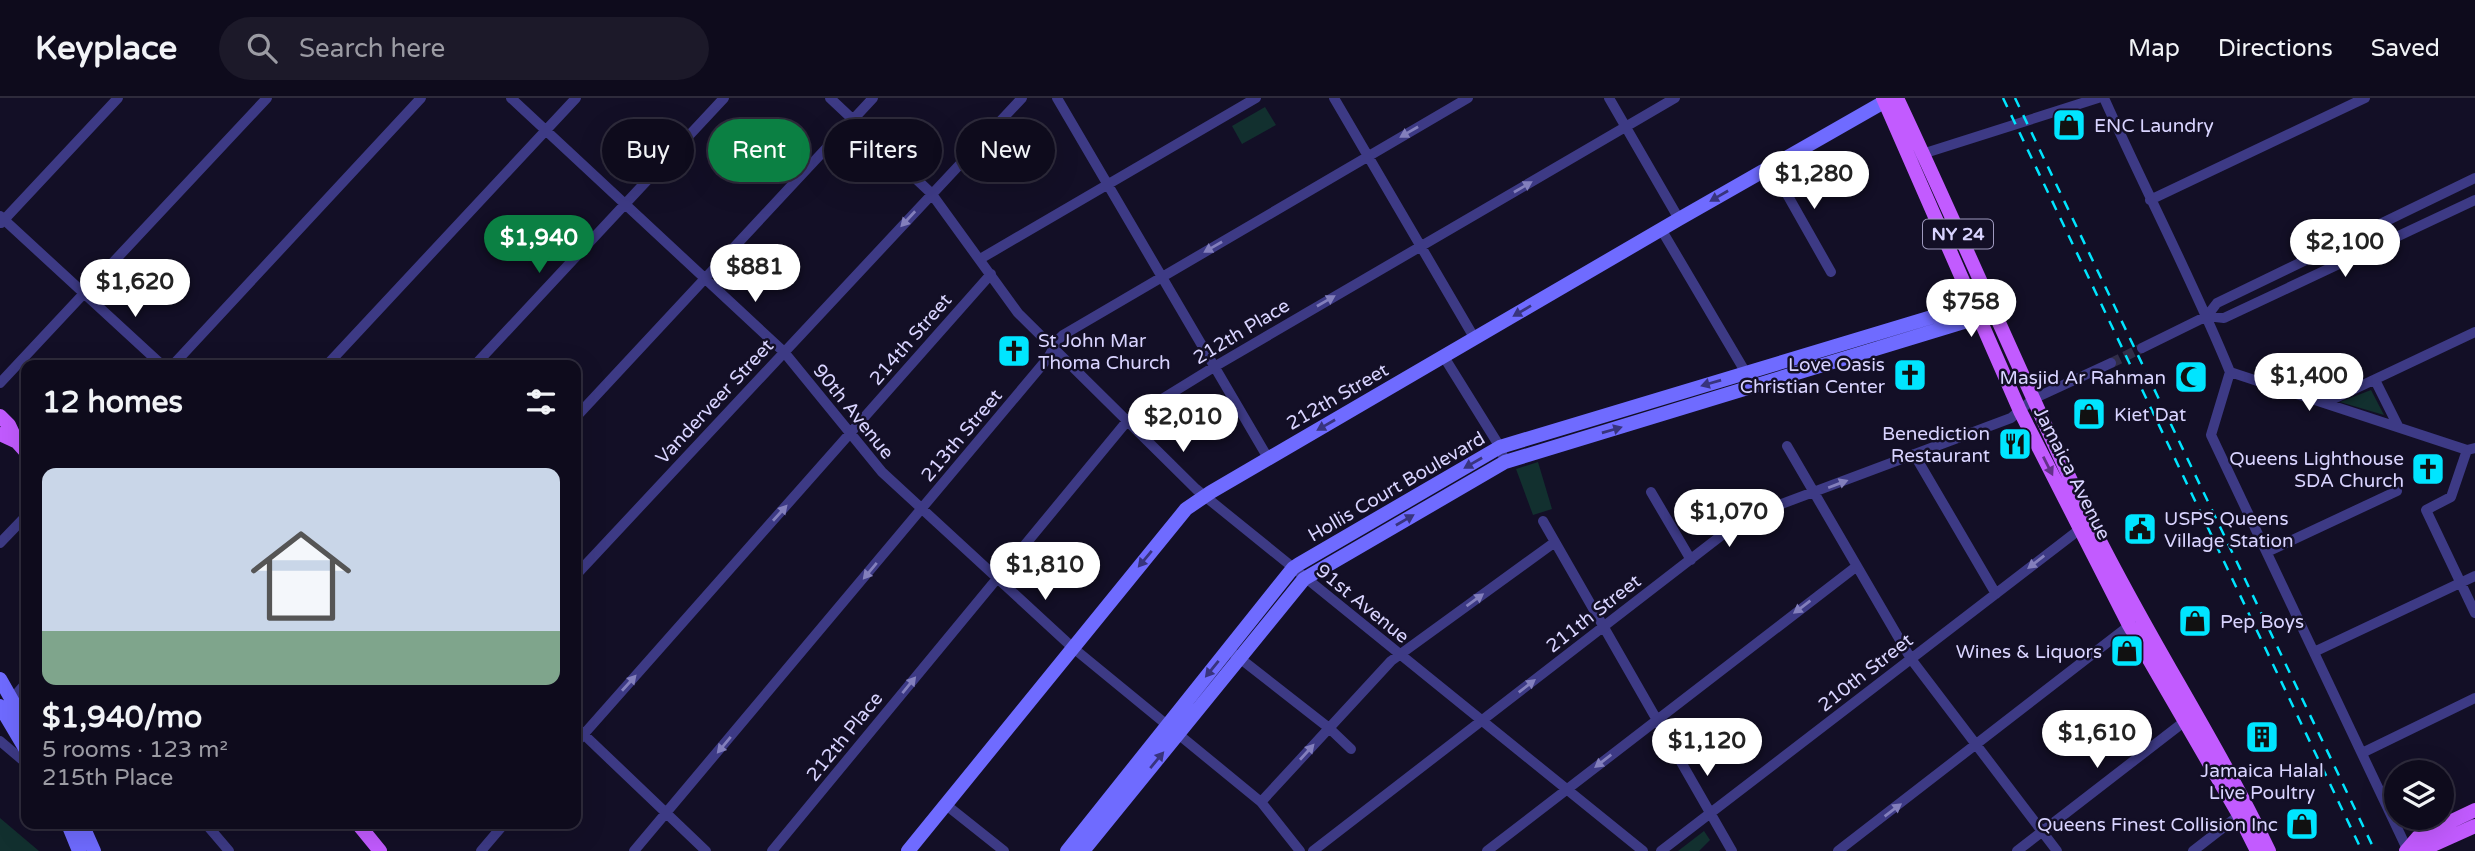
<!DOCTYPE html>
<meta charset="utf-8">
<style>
body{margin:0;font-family:"Varela Round",sans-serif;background:#1c1929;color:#f1f3f6;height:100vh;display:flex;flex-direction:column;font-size:26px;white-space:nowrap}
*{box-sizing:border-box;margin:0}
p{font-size:23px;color:#9b9ba3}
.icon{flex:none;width:38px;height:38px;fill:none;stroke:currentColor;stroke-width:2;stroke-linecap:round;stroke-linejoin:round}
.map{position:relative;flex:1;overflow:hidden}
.drawer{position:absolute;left:21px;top:262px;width:560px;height:469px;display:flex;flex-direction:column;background:#0e0b1c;border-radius:14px;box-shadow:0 7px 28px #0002,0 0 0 2px #2e2b3b}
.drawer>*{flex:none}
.hud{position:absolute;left:602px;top:21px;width:665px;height:63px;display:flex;gap:14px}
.fabs{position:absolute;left:2384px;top:662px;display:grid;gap:14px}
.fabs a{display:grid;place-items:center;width:70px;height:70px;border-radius:50%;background:#0e0b1c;box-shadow:0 7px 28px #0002,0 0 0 2px #2e2b3b;font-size:35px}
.price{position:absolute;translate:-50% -60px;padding:0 16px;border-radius:24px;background:#fff;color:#222;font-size:23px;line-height:46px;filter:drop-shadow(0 2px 4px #0008)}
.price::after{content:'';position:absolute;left:50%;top:42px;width:21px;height:16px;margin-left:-10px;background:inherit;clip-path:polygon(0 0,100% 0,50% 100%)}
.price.selected{background:#0b8043;color:#fff}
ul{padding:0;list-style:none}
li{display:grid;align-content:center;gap:14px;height:371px;padding:0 21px}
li+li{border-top:2px solid #2e2b3b}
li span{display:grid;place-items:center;height:217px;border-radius:14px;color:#555}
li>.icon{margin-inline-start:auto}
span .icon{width:126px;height:126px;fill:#fffc;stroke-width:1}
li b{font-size:30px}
h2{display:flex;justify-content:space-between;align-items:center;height:84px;padding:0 21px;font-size:30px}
.pill{padding:0 24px;border-radius:32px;background:#0e0b1c;box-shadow:0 7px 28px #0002,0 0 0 2px #2e2b3b;font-size:24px;line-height:63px}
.pill.selected{background:#0b8043;color:#fff}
header{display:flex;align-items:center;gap:42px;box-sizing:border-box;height:98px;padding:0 35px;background:#0e0b1c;border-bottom:2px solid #2e2b3b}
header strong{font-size:33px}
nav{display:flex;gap:38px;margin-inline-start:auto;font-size:24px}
.search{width:490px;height:63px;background:#1c1929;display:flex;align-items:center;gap:18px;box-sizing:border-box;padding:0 24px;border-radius:38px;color:#9b9ba3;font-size:26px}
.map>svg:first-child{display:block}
.green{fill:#12302f}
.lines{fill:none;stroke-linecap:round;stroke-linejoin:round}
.street-tunnel{stroke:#312d47;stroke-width:10;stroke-dasharray:10 5;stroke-linecap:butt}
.street{stroke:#3d3a85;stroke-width:10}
.secondary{stroke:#6f6bff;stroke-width:14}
.primary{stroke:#c25bff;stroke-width:14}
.rail{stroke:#00e5ff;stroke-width:2.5;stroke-dasharray:10 9;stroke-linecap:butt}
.oneway{fill:#837fbc}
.oneway2{fill:#38347d}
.oneway3{fill:#623188}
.labels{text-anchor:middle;stroke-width:5;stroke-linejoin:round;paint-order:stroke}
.shield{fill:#130f26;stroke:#9e99be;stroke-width:2}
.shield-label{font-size:18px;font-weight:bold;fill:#d9d4ff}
.poi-label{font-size:19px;fill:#d9d4ff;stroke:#130f26;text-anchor:end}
.street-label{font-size:19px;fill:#d9d4ff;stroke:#130f26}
</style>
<header>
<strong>Keyplace</strong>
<div class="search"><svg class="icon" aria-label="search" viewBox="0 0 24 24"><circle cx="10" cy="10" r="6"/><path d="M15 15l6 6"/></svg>Search here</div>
<nav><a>Map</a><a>Directions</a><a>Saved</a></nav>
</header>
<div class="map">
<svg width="2475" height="753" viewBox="0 0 2475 753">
<rect width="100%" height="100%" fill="#130f26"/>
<!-- green -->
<path class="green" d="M1265,9l11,18 -34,19 -10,-18z
M2371,292l13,25 -44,-13z
M1538,364l14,47 -19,6 -17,-46z
M0,720l39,33h-39z
M1704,733l6,9 -11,11h-21z"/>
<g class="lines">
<!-- street-tunnel -->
<path class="street-tunnel" d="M2111,265l31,-15"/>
<!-- street -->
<path class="street" d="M511,0l273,254 98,120 190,175 189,155 39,49
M830,0l101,95 87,120 178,176 447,362
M1057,0l211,360
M1334,0l141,241
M1609,0l70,121
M2104,0c41,92 88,181 126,274l237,78 8,-2
M1919,57l179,-57
M1771,68l60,106
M2150,102l215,-102
M0,118l163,150
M1,125l117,-125
M1661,131l85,144 3,14
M980,161l276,-161
M2207,218l17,2 251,-118
M2142,250l65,-32 10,-13 258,-125
M1444,259l56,90 5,15
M172,268l249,-268
M326,268l250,-268
M474,268l250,-268
M2230,274l-19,63 197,416
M2375,282l23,46
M0,285l267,-285
M2327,304l148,-70
M576,319l297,-319
M1787,348l124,213 146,192
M2467,352l-16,47 -25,13 49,103
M1914,356l82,140
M1651,394l40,68
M1543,423l189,330
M0,445l26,-27
M2267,454l130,-61
M576,477l446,-477
M1228,551l101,79 22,21
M2314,554l161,-76
M11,605l1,-4 14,-16
M576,629l130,124
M0,643l26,22
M576,645l415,-469
M2362,655l113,-55
M1261,704l130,-141 164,-119
M945,706l59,47
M206,726l23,27
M481,753l23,-27
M634,753l414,-493 10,-18 5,-5 405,-237
M772,753l356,-431 86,-53 461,-269
M1313,753l431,-333 267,-100 22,-19 78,-36
M1487,753l370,-285
M1661,753l423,-325
M1838,753l296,-229
M2017,753l172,-133
M2193,753l49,-38"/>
<!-- secondary -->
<path class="secondary" d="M0,581l26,46
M0,608l26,44
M68,726l11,27
M82,726l12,27
M908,753l278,-342 25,-17 468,-273 212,-121
M1067,753l226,-283 6,-4 201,-117 485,-146
M1083,753l221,-272 201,-117 485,-148"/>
<!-- primary -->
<path class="primary" d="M1883,0l137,313 109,214 110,190 18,36
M1897,0c66,140 126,283 193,423 55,113 125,217 179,330
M0,318l9,9 8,17
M0,336l17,8 9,10
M358,726l22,27
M2408,752l16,-1 51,-23
M2406,753l12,-14 57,-27"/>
<!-- rail -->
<path class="rail" d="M2003,0l359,753
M2015,0l360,753"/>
</g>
<!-- one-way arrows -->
<defs><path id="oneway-solid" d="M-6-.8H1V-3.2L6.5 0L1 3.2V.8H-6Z" transform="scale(1.75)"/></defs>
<g class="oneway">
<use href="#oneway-solid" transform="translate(1409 34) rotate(150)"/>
<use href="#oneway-solid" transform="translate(1523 89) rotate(-30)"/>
<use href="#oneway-solid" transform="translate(908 121) rotate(133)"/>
<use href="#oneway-solid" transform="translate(1213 149) rotate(150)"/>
<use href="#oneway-solid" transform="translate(1326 203) rotate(-30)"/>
<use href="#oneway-solid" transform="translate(1838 386) rotate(-21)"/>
<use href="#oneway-solid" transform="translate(780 415) rotate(-48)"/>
<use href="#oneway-solid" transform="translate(2036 464) rotate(142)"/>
<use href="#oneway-solid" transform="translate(870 473) rotate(130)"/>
<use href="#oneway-solid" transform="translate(1475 502) rotate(-36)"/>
<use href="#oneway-solid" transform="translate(1802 509) rotate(143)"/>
<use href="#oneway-solid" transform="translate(629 585) rotate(-48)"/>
<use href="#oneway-solid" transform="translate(909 587) rotate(-51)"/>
<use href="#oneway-solid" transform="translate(1527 588) rotate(-38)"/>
<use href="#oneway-solid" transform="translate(724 647) rotate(130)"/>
<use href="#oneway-solid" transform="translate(1307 654) rotate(-48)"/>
<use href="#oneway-solid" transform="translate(1603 663) rotate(142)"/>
<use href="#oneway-solid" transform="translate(1893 712) rotate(-37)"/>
</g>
<g class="oneway2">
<use href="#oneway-solid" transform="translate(1719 98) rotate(150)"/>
<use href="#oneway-solid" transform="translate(1522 213) rotate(149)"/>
<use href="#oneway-solid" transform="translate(1711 285) rotate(164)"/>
<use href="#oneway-solid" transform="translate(1326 327) rotate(150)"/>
<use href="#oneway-solid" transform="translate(1612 332) rotate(-16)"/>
<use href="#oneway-solid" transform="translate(1473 365) rotate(150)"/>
<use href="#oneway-solid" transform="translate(1405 422) rotate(-30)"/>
<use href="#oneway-solid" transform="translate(1145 461) rotate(130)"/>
<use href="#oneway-solid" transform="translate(1212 571) rotate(129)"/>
<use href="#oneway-solid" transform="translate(1157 662) rotate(-50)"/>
</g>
<use class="oneway3" href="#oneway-solid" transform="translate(2048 368) rotate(63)"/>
<!-- icons -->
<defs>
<symbol id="shop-square" viewBox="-11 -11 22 22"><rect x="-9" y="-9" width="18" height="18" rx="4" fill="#00e5ff" stroke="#130f26"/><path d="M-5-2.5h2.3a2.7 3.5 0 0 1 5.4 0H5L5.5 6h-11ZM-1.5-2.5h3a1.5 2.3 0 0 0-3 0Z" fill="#111"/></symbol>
<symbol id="church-square" viewBox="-11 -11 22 22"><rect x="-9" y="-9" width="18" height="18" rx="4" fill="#00e5ff" stroke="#130f26"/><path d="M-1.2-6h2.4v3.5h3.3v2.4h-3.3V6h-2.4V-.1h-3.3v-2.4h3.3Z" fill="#111"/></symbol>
<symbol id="mosque-square" viewBox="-11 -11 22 22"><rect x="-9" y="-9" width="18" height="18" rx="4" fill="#00e5ff" stroke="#130f26"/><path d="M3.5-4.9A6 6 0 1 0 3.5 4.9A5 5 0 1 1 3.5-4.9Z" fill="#111"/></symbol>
<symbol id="restaurant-square" viewBox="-11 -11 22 22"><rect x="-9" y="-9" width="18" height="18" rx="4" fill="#00e5ff" stroke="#130f26"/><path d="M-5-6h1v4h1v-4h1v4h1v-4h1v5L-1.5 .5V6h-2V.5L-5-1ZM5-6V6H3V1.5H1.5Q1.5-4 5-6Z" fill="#111"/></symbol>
<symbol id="civic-square" viewBox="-11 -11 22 22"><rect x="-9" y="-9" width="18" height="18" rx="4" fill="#00e5ff" stroke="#130f26"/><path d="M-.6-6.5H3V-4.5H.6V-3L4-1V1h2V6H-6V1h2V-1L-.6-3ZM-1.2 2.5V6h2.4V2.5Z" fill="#111"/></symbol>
<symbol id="building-square" viewBox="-11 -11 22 22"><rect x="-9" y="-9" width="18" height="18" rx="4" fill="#00e5ff" stroke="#130f26"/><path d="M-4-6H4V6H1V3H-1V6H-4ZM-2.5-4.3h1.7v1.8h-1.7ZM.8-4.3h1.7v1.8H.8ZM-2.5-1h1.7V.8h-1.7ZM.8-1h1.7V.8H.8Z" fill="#111"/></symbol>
</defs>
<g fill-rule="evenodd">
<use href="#shop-square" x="2050" y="8" width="38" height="38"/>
<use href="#church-square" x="995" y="234" width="38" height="38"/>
<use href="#church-square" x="1891" y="258" width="38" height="38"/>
<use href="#mosque-square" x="2172" y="260" width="38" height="38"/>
<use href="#shop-square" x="2070" y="297" width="38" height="38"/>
<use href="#restaurant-square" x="1996" y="327" width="38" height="38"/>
<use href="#church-square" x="2409" y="352" width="38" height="38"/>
<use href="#civic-square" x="2121" y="412" width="38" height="38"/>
<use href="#shop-square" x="2176" y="504" width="38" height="38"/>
<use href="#shop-square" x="2108" y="534" width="38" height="38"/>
<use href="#building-square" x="2243" y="620" width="38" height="38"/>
<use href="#shop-square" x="2283" y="707" width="38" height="38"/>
</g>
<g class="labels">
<!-- shield labels -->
<rect class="shield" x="1923" y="121.5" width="70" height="29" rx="5"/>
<g class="shield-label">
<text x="1958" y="142">NY 24</text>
</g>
<!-- poi labels -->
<g class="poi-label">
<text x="2094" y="34" text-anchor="start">ENC Laundry</text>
<text x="1038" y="249" text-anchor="start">St John Mar<tspan x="1038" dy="22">Thoma Church</tspan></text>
<text x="1885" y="273">Love Oasis<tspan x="1885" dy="22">Christian Center</tspan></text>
<text x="2166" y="286">Masjid Ar Rahman</text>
<text x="2114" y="323" text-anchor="start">Kiet Dat</text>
<text x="1990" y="342">Benediction<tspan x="1990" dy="22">Restaurant</tspan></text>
<text x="2404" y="367">Queens Lighthouse<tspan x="2404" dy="22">SDA Church</tspan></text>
<text x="2164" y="427" text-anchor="start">USPS Queens<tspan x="2164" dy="22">Village Station</tspan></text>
<text x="2220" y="530" text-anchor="start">Pep Boys</text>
<text x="2102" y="560">Wines &amp; Liquors</text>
<text x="2262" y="679" text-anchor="middle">Jamaica Halal<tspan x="2262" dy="22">Live Poultry</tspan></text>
<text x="2278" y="733">Queens Finest Collision Inc</text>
</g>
<!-- street labels -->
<g class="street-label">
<text transform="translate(1241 233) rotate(-31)" y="7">212th Place</text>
<text transform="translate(910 241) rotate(-49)" y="7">214th Street</text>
<text transform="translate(1337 298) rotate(-30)" y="7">212th Street</text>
<text transform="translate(714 303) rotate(-47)" y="7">Vanderveer Street</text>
<text transform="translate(854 313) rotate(51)" y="7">90th Avenue</text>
<text transform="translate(961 337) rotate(-50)" y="7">213th Street</text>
<text transform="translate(2073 375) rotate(63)" y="7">Jamaica Avenue</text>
<text transform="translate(1396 388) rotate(-30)" y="7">Hollis Court Boulevard</text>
<text transform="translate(1363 505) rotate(39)" y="7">91st Avenue</text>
<text transform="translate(1593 515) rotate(-38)" y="7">211th Street</text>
<text transform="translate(1865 574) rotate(-38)" y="7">210th Street</text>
<text transform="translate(844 638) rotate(-51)" y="7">212th Place</text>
</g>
</g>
</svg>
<div class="fabs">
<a><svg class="icon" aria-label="layers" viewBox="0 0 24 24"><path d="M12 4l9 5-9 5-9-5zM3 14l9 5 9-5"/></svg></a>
</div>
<b class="price" style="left:1814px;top:113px">$1,280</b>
<b class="price selected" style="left:539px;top:177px">$1,940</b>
<b class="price" style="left:2345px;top:181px">$2,100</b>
<b class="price" style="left:755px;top:206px">$881</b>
<b class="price" style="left:135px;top:221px">$1,620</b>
<b class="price" style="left:1971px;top:241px">$758</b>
<b class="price" style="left:2309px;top:315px">$1,400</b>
<b class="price" style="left:1183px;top:356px">$2,010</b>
<b class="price" style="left:1729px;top:451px">$1,070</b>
<b class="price" style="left:1045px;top:504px">$1,810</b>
<b class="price" style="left:2097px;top:672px">$1,610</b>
<b class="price" style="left:1707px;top:680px">$1,120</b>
<div class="hud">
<a class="pill">Buy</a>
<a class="pill selected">Rent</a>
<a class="pill">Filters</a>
<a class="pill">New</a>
</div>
<section class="drawer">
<h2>12 homes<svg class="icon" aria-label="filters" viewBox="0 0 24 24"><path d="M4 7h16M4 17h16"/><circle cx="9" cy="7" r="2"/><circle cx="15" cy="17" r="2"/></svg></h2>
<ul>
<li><span style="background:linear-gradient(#c9d6e8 75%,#7fa58c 0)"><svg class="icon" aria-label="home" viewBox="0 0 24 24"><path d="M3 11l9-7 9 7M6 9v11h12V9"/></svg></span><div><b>$1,940/mo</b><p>5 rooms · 123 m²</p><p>215th Place</p></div></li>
</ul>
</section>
</div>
